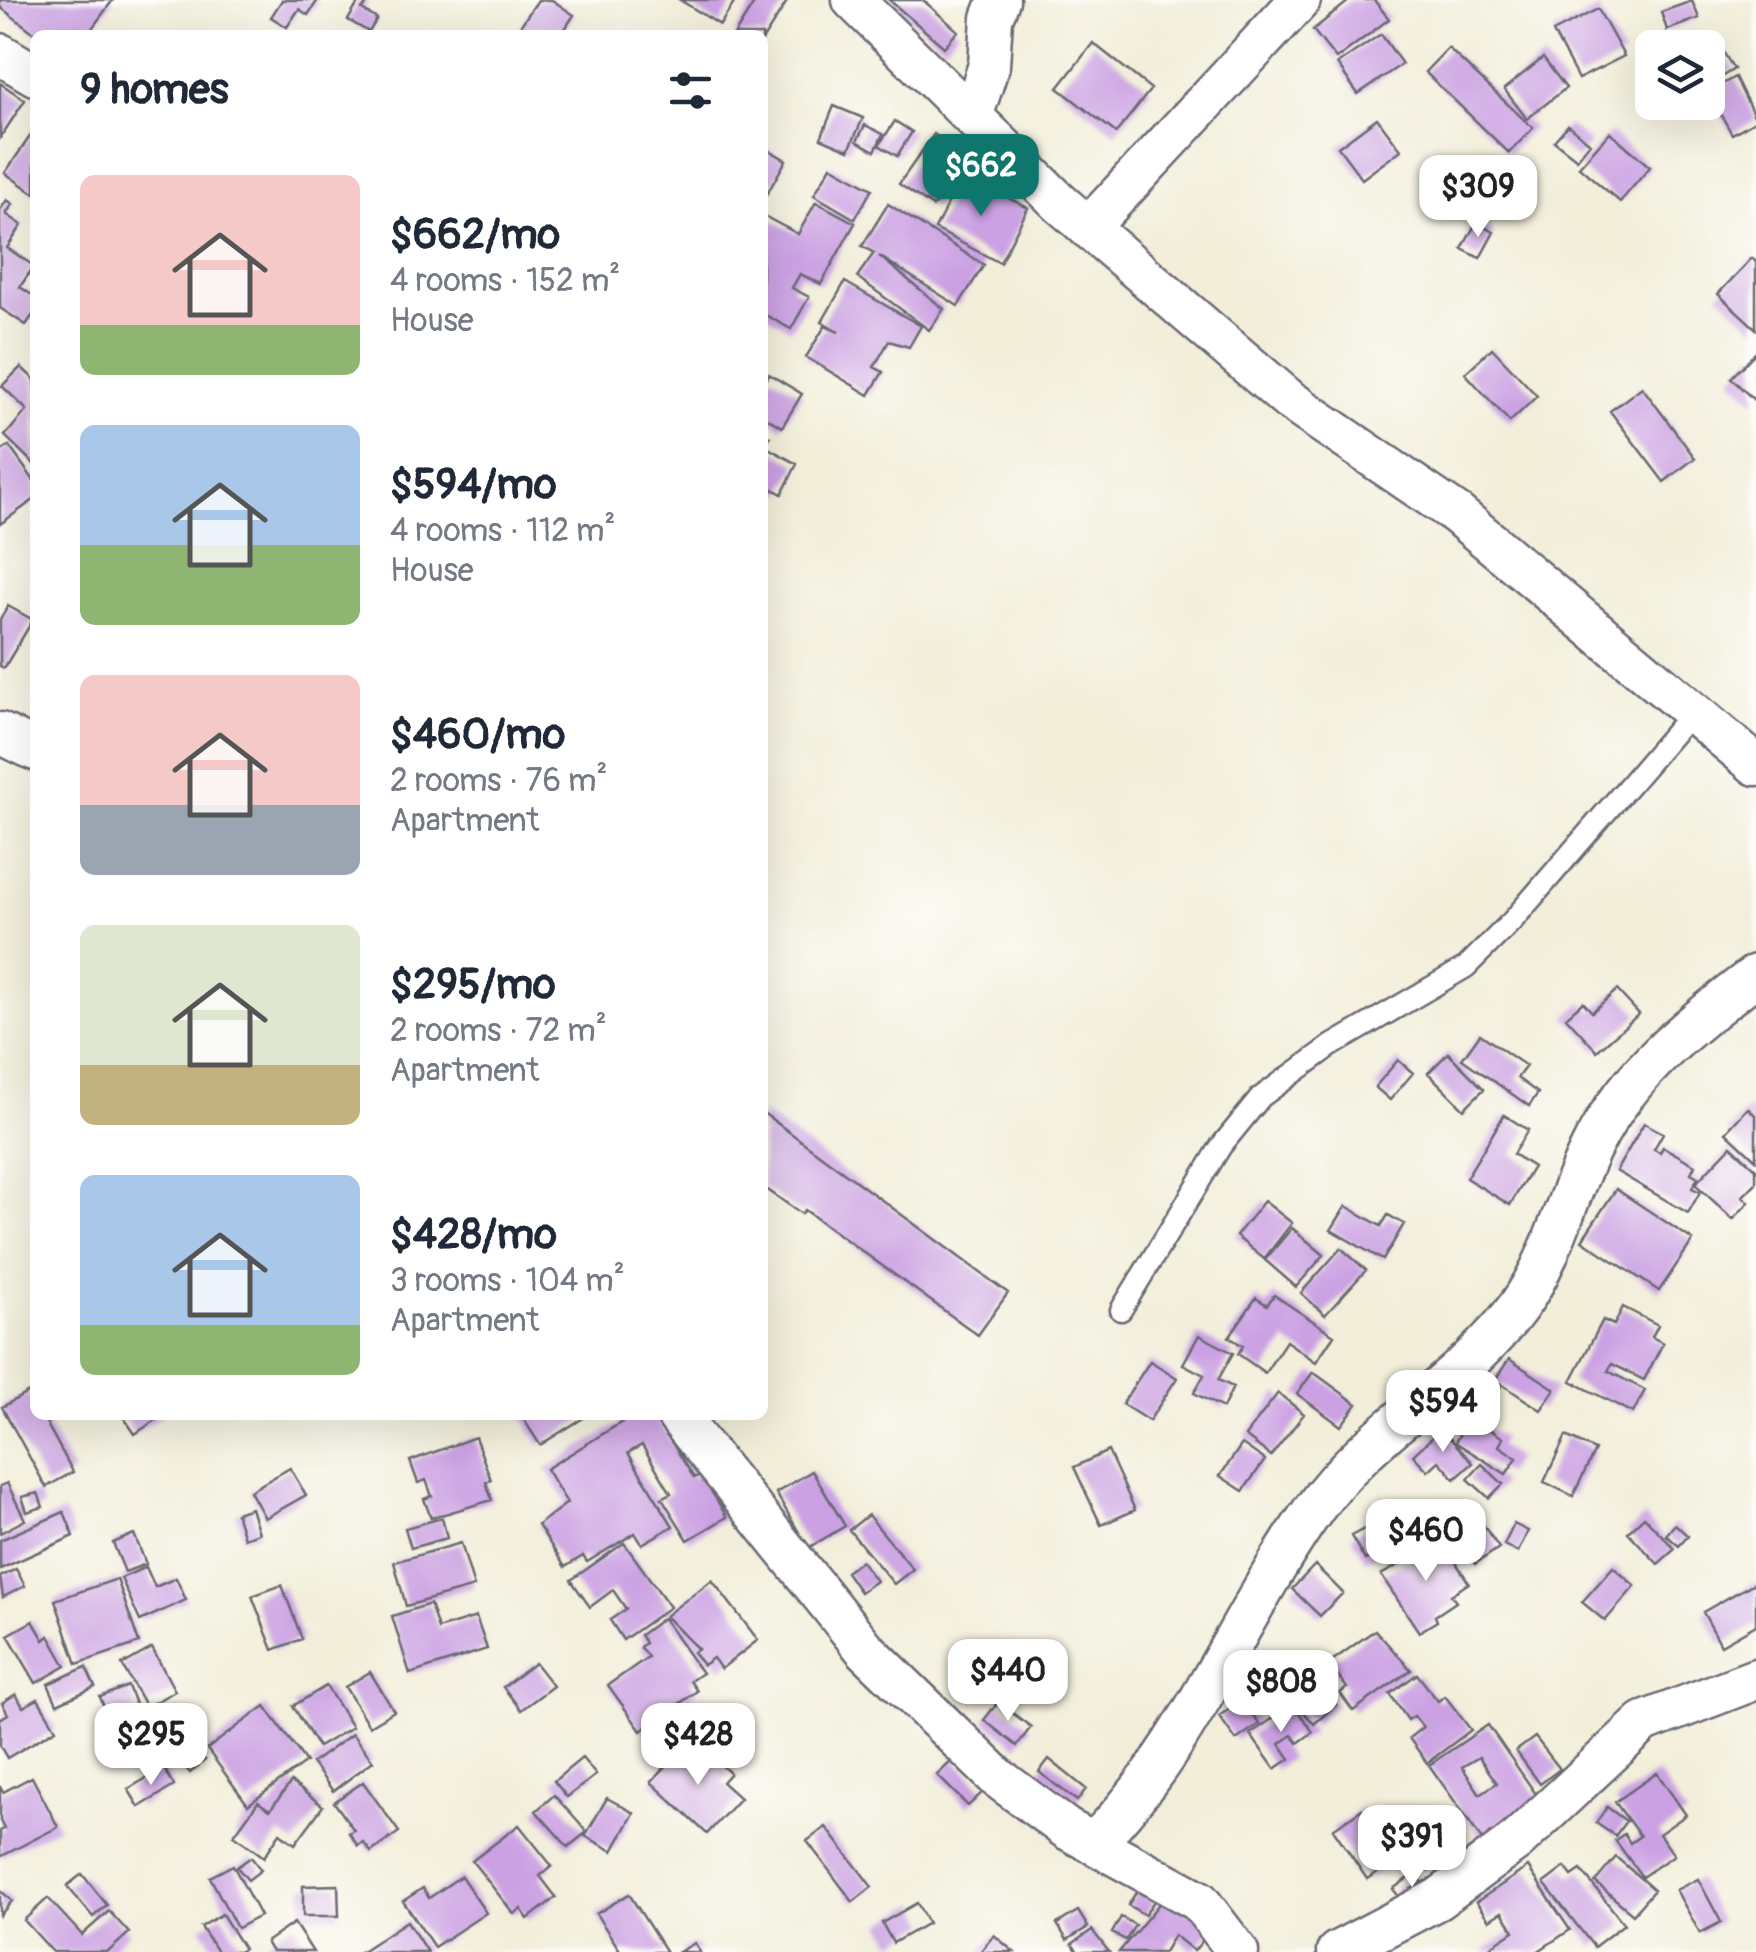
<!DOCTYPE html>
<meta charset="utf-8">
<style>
body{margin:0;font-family:Pangolin,sans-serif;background:#f2f2f3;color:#1f2937;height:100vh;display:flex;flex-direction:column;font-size:38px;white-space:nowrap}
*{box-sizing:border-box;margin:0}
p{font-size:32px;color:#747a83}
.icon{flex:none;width:55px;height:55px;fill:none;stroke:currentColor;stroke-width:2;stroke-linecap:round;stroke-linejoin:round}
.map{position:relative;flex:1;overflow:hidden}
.panel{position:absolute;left:30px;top:30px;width:738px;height:1390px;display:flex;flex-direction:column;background:#fff;border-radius:15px;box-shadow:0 10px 40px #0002}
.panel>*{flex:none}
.fabs{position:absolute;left:1635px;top:30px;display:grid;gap:20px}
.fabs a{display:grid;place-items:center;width:90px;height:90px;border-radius:15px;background:#fff;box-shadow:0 10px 40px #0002;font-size:50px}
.price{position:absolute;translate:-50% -85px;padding:0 22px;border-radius:20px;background:#fff;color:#222;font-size:32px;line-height:65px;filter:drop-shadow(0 2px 5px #0008)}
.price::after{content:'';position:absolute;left:50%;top:60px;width:30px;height:22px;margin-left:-15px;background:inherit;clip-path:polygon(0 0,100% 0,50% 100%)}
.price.on{background:#0f766e;color:#fff}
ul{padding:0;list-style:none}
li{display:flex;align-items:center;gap:30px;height:250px;padding:0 50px}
li span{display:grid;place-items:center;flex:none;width:280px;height:200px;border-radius:15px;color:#555}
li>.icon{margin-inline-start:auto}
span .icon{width:120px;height:120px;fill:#fffc;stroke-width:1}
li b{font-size:42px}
h2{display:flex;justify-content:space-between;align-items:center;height:120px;padding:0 50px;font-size:42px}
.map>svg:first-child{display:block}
.building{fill:#cba1e3;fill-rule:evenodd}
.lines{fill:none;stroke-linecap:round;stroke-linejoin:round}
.lane-casing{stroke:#6b6973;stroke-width:25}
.street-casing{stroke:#6b6973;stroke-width:45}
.lane{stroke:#fff;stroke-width:20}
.street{stroke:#fff;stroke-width:40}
</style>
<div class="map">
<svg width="1756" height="1952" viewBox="0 0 1756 1952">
<rect width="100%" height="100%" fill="#fdfcf7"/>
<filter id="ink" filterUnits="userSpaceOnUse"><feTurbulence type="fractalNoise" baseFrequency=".01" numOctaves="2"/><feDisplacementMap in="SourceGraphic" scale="20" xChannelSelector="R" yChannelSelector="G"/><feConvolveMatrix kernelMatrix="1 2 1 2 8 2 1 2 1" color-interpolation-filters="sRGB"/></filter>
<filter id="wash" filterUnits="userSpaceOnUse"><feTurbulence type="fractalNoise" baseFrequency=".0048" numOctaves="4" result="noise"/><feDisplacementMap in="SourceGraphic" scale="40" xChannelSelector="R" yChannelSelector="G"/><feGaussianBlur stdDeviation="2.25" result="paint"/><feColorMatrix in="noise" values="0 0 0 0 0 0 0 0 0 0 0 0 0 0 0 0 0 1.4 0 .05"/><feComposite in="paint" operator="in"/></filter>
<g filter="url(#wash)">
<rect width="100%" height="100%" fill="#f2eeda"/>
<g id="blocks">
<!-- building -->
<path class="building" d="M0,0h113l-26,35h-50l-37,-28z
M282,0h36l-10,15 -9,-6 -12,18 -16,-10z
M360,0l8,2 -6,8 15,9 -8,13 -21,-12z
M538,0h14l22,15 -13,20h-47z
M680,0h56l-16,25z
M756,0h32l-26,41v-6h-28z
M889,0h34l35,31 -14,16z
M1350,0h24l15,19 -53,40 -23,-29z
M1692,1l7,17 -32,12 -6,-18z
M1598,9l26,47 -46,23 -25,-47z
M1381,34l21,30 -44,30 -21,-30z
M1714,38l20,31 -26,16v-37h-8z
M1093,43l58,46 -35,44 -58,-45z
M1448,48l85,80 -24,25 -84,-81z
M1543,58l23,30 -39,31 -23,-30z
M1735,77l21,43 -24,14 -24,-42z
M0,83l25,17 -25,38z
M834,106l29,12 -14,32 -28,-12z
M1377,118l24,32 -39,29 -24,-32z
M895,121l17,11 -15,24 -18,-11z
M865,125l18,9 -8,17 -18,-10z
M1568,125l22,18 -13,16 -23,-18z
M35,129v65l-30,-21z
M1610,132l40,35 -30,35 -41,-35z
M934,134l33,23 -34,50 -34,-23z
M762,146l24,14 -19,34 -5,-3z
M831,166l41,23 -17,30 -41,-24z
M1516,172l16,11 -12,18 -15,-12z
M962,175l66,33 -28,55 -65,-34z
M7,200l6,4 -7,10 16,11 -15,23 27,18 -14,21 15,10v15l-9,13 -26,-17v-98z
M816,202l39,21 -34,61 -21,-10 -8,14 17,9 -18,32 -29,-16v-98l36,19z
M888,204l96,61 -26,41 -79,-50 65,53 -15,21 -72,-53 17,-24 -12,-7z
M1476,223l18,9 -14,26 -18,-9z
M1752,258l4,4v67l-38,-35z
M845,282l76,44 -12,21 -20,-6 -15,26 9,5 -14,23 -63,-38 19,-31 14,6 -17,-10z
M1492,348l45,48 -27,26 -45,-49z
M1756,352v50l-25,-24z
M21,367l14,13v85l-30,-29 22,-26 -25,-24z
M769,374l33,20 -20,33 -20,-12v-29z
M1642,387l53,71 -31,24 -54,-71z
M762,433l8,4 -5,9 32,18 -15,30 -9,-5 -4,7 -7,-3z
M9,446l26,36v17l-35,25v-72z
M8,606l25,14 -29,48 -4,-2v-47z
M1617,990l22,24 -42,37 -31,-34 17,-15 9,10z
M1480,1034l46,32 -9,12 21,15 -9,13 -67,-47z
M1448,1053l36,36 -20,20 -36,-36z
M1398,1060l15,13 -23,27 -15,-13z
M1748,1108l8,8v44l-30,-28z
M762,1112l246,181 -30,42 -173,-125 -3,4 -40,-28z
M1504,1115l24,15 -15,24 20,13 -23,38 -44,-27z
M1644,1123l19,10 -9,16 6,3 3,-5 32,18 -4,8 7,4 -6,11 8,4 -12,21 -72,-42z
M1731,1146l25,23v14l-13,13 6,6 -16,17 -38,-35z
M1616,1189l77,51 -34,51 -77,-51z
M1264,1201l28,22 -28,36 -28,-23z
M1346,1206l35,20 7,-11 16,9 -21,36 -52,-30z
M1292,1228l32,27 -28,32 -31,-27z
M1341,1248l25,22 -41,45 -24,-22z
M1274,1295l60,40 -18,27 -30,-21 -21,32 -27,-19 5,-8 -14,-9 27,-39 11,7z
M1623,1307l35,18 -6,12 11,6 -19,37 -32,-16 -4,7 37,19 -12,23 -62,-32 32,-61 11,5z
M1199,1335l34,18 -15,27 15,7 -10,21 -29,-15 10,-18 -21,-11z
M1509,1359l46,30 -14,21 -46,-30z
M1150,1361l27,17 -28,43 -27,-17z
M1313,1372l44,32 -16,22 -44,-32z
M1479,1373l21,14 -22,33 -21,-14z
M29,1392l6,23h7l31,57 -27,15 -44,-80z
M1278,1393l26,21 -33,42 -26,-20z
M122,1415h41l-28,19z
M521,1415h67l-48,30z
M618,1415h37l39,63 7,-4 26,43 -39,23 -26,-42 9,-5 -29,-48 -14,8 45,73 -31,18 -7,-11 -48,29 -4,-6 -18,11 -27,-42 29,-22 -21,-34 76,-47z
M1470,1417l33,21 -4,8 18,12 -11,16 -51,-32z
M1441,1429l32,34 -18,16 -16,-18 -11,10 -15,-16z
M1566,1436l29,14 -22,46 -29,-14z
M475,1437l16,43 -5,2 6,18 -61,18 -7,-19 8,-3 -6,-16 -8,3 -8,-22z
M1242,1444l23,16 -22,31 -23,-15z
M1108,1451l27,59 -34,15 -27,-58z
M1482,1464l21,20 -14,14 -21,-19z
M290,1468l16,27 -41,23 -15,-27z
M812,1471l33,55 -37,22 -32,-55z
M7,1483l18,37 -25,13v-47z
M38,1493l5,14 -16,5 -5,-15z
M251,1508l8,25 -15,5 -8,-25z
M1473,1510l26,38 -24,16 -25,-37z
M64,1512l10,24 -74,33v-29z
M868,1515l45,54 -19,15 -45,-54z
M1387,1517l13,24 -35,19 -14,-24z
M1644,1517l31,32 -17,15 -30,-32z
M442,1518l5,20 -36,10 -6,-20z
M1514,1524l14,7 -10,21 -14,-7z
M1675,1524l13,12 -9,10 -13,-11z
M134,1534l12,30 -21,8 -12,-29z
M1442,1541l27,42 -18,12 5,7 -21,14 2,5 -18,11 -38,-57z
M461,1543l13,44 -68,19 -12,-44z
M624,1543l46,64 -47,33 -13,-20 16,-11 -13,-19 -23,17 -19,-27z
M861,1561l15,20 -16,11 -14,-20z
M1315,1565l28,28 -23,23 -28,-27z
M146,1567l9,20 21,-9 10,22 -46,21 -19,-43z
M1613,1567l22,19 -30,35 -23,-19z
M16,1569l9,17 -22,11 -3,-20z
M117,1579l22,64 -62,21 -22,-64z
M712,1580l46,60 -37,29 -8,-11 -10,7 -10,-13 5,-3 -33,-33z
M1756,1582v43l-35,20 -18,-33z
M282,1585l20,54 -29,11 -21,-54z
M430,1604l8,25 38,-12 11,32 -77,25 -18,-58z
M663,1618l39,55 -12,8 7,10 -56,40 -33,-46 40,-28 -8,-10 5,-4 -5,-8z
M33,1621l11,19 5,-4 17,30 -30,17 -28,-48z
M1375,1630l36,40 -58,41 -13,-18 7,-5 -18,-25z
M152,1648l23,43 -29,16 -24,-42z
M1291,1653l45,52 -22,19 -26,-30 -11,10 -19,-23z
M535,1663l18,23 -32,24 -18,-23z
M86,1667l9,20 -38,17 -9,-20z
M370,1672l24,39 -25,15 -24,-39z
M1417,1674l21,27 7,-5 26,34 -44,33 -18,-25 14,-11 -9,-11 -6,4 -18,-26z
M128,1686l9,23 -28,11 -9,-23z
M326,1686l26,41 -34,20 -25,-41z
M16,1694l7,13 15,-8 18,30 -49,29 -7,-12v-27l8,-5 -6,-11z
M1242,1700l17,24 -23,16 -17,-24z
M998,1702l33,25 -14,19 -33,-26z
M1293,1704l20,28 -15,11 -6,-8 -12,9 10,15 -15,10 -25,-35z
M265,1706l41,56 -58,43 -41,-56z
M1488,1725l52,75 -58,40 -53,-75zM1479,1757l18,26 -17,11 -18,-27z
M352,1734l21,27 -40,30 -21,-28z
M1535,1737l25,32 -20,15 -24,-33z
M188,1740l17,20 -15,13 -17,-20z
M699,1744l31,29 -8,9 18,16 -33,36 -56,-52 26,-27 6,5z
M582,1758l14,17 -29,22 -13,-16z
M954,1759l31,31 -17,16 -31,-31z
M1049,1759l37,30 -9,12 -38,-29z
M164,1768l10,18 -35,21 -11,-18z
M1657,1773l29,42 -27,19 15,21 -32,22 -27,-37 9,-6 6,9 10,-7 -25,-34z
M32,1777l26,50 -58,30v-26l4,-2 -4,-8v-35l3,6z
M291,1782l32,24 -28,38 -15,-11 -16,24 -30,-22 24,-33 12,8z
M363,1782l36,50 -28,20 -8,-10 -5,4 -9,-13 5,-3 -20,-28z
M554,1795l33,37 -19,15 -32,-36z
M607,1798l27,15 -21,38 -28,-15z
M1607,1807l19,14 -11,15 -19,-13z
M1362,1809l35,50 -30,20 -34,-50z
M519,1825l33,41 -12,10 16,21 -28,22 -7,-10 -7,5 -42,-53z
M826,1827l46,60 -19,15 -46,-61z
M1436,1833l13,28 -20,9 -13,-27z
M251,1857l10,13 -13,10 -11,-13z
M1616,1857l38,33 -21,24 -38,-32z
M233,1865l27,51 -23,12 -27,-51z
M1528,1867l42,63 -33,22h-55l32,-21 -12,-19 -13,8 -13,-18z
M1565,1867l7,9 9,-6 43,54 -30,23 -50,-64z
M1415,1873l15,19 -22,16 -15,-19z
M82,1874l25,31 -14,12 -26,-31z
M461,1876l25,37 -52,34 -31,-46 20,-13 6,10z
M1698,1879l23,43 -21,11 -24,-43z
M338,1885l1,31h-36v-30z
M0,1890l12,11 -12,14z
M1137,1891l17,10 -9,14 -17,-10z
M1169,1892l44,36 -19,23 -20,-16 -10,17h-45z
M629,1894l37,58h-45l-25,-38z
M48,1898l34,37 27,-24 20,22 -21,19h-55l-29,-32z
M917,1903l11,20 -35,20 -11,-20z
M1078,1911l10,16 -21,13 -10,-16z
M222,1914l22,35 -6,3h-21l-16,-25z
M1121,1917l14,8 -9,15 -14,-7z
M407,1921l20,31h-67z
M294,1923l19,29h-41l-6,-10z
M1092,1930l17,22h-31l-6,-8z
M994,1935l20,17h-34z
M695,1943l5,9h-21z"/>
</g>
</g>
<g filter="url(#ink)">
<use href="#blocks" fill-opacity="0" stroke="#6b6973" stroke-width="2.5"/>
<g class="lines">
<defs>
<path id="lane" d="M1121,1310l100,-164 40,-49 70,-51 135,-79 47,-47 180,-209"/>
<path id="street" d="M853,0l208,204 228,196 168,114 299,251
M0,54l35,21
M972,117l17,-52 3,-47 7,-18
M1088,228l212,-228
M0,733l35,17
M677,1415l188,234 133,129 69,51 132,72 39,51
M1094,1843c96,-96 142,-224 220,-334 55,-79 147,-124 204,-202 36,-49 48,-112 76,-165 36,-71 100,-120 162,-167
M1337,1952l101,-53 77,-57 129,-120 112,-43"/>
</defs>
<!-- lane casing -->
<use href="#lane" class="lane-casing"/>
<!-- street casing -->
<use href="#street" class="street-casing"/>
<!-- lane -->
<use href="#lane" class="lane"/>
<!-- street -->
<use href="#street" class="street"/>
</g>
</g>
</svg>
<div class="fabs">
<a><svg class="icon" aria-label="layers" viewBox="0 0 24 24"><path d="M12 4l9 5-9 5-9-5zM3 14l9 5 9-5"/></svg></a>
</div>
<b class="price on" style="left:981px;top:219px">$662</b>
<b class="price" style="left:1478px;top:240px">$309</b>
<b class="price" style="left:1443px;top:1455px">$594</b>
<b class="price" style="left:1426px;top:1584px">$460</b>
<b class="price" style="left:1008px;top:1724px">$440</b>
<b class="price" style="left:1281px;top:1735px">$808</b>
<b class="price" style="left:151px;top:1788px">$295</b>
<b class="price" style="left:698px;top:1788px">$428</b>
<b class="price" style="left:1412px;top:1890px">$391</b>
<section class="panel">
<h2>9 homes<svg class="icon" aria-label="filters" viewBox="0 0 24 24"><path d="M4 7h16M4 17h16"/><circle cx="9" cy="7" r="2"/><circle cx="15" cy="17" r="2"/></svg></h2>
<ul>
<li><span style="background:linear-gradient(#f6c9c9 75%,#8fb573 0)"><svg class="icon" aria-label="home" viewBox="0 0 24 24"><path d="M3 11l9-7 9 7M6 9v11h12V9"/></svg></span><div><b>$662/mo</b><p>4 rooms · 152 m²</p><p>House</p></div></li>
<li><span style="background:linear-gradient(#a9c7e8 60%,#8fb573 0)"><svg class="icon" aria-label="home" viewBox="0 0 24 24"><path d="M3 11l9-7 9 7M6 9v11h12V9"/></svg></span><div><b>$594/mo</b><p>4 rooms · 112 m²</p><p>House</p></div></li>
<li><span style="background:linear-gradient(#f6c9c9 65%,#9aa5b1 0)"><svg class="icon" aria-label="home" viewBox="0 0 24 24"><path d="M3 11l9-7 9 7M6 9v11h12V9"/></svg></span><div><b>$460/mo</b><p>2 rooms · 76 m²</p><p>Apartment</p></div></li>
<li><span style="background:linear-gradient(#dfe7d0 70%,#c2b280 0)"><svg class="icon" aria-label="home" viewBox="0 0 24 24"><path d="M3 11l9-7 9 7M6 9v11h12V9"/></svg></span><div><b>$295/mo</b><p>2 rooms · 72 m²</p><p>Apartment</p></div></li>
<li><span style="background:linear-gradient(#a9c7e8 75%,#8fb573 0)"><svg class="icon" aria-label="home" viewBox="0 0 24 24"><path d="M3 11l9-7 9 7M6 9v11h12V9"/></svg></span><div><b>$428/mo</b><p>3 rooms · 104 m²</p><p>Apartment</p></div></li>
</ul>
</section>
</div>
